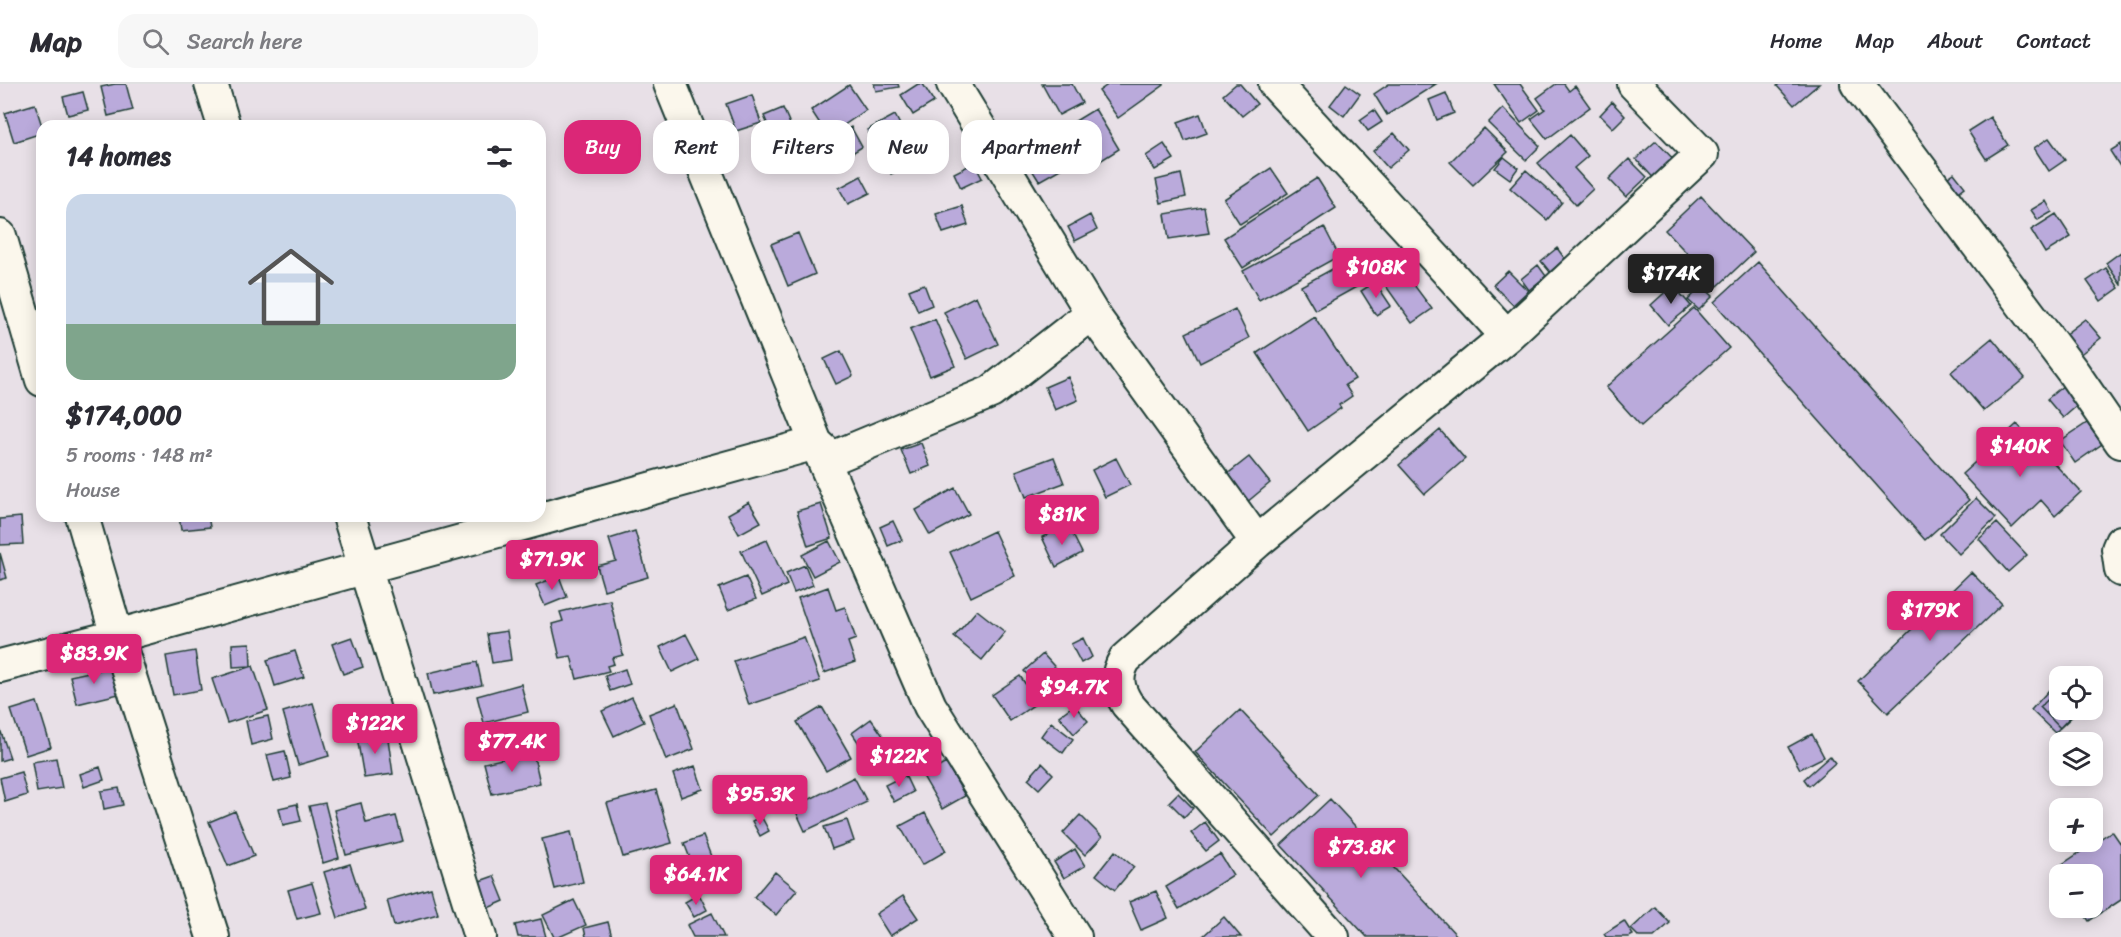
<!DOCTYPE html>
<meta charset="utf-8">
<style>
body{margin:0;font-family:Sriracha,sans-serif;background:#f7f7f7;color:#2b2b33;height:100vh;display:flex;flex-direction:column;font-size:22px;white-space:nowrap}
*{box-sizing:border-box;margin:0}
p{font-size:20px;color:#7c7c81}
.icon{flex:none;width:33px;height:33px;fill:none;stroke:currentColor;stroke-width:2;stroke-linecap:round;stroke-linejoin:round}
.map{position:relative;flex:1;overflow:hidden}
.drawer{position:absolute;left:36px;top:36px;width:510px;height:402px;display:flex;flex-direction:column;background:#fff;border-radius:18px;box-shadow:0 3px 15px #0003}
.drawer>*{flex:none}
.guide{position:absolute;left:564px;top:36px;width:570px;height:54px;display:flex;gap:12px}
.controls{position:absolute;left:2049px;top:582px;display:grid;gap:12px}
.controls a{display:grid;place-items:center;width:54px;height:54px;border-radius:12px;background:#fff;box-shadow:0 3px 15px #0003;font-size:30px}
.price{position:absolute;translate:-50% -51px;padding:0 14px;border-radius:6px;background:#db2777;color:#fff;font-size:20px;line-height:39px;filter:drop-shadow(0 2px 3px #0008)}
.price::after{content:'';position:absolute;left:50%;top:36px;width:18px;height:14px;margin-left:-9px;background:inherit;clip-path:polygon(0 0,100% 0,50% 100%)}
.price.on{background:#222;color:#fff}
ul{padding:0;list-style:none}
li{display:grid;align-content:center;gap:12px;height:318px;padding:0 30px}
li+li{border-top:2px solid #e1e1e2}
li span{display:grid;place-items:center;height:186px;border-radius:18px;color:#555}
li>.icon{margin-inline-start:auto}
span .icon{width:108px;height:108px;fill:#fffc;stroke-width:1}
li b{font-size:26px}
h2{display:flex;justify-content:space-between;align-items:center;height:72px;padding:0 30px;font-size:26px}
.chip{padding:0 21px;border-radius:18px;background:#fff;box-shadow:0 3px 15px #0003;font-size:21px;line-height:54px}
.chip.on{background:#db2777;color:#fff}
header{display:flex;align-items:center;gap:36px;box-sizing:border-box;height:84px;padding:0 30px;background:#fff;border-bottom:2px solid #e1e1e2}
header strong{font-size:28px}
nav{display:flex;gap:33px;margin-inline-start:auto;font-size:21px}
.search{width:420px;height:54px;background:#f7f7f7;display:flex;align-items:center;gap:15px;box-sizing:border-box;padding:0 21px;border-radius:18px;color:#7c7c81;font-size:22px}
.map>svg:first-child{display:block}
.building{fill:#baaadb;stroke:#1f3d34;stroke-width:1.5}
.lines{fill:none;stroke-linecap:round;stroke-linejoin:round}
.minor-casing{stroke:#1f3d34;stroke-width:36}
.minor{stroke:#fbf7ec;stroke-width:32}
</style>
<header>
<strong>Map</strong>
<div class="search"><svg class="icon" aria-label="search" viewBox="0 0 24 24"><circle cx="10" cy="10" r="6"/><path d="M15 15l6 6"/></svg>Search here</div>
<nav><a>Home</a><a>Map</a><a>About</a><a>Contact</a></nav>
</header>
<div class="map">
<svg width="2121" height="853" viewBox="0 0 2121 853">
<rect width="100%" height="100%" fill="#e8e0e7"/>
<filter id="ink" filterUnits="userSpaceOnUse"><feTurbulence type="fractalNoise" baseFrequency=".0167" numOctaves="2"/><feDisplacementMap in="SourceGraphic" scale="12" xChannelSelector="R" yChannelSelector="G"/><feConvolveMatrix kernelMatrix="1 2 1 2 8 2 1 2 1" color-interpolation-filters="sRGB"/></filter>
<g filter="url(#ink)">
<!-- building -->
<path class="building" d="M115,0h11l7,26 -25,6 -7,-29z
M874,0h24l1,3 -23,4z
M918,0h5l11,18 -21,13 -12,-20z
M1042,0h30l10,19 -23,12z
M1109,0h55v1l-46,33 -19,-27z
M1236,0h4l17,20 -15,12 -19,-21z
M1346,0l14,10 -16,22 -14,-11z
M1389,0h47l-49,31 -13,-21z
M1494,0h26l19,26 -18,13z
M1556,0h8l5,7 6,-5 15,21 -43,32 -16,-20 14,-10 -8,-11z
M1779,0h40l-25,21 -17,-19z
M849,1l17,25 -38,26 -17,-26z
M83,8l5,18 -20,5 -5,-18z
M1446,9l8,20 -17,7 -8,-20z
M752,11l9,28 -25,8 -10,-27z
M1612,18l13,14 -12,12 -13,-13z
M35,20l7,22v7l-28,9 -9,-29z
M783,24l10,23 -19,8 -10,-23z
M1503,24l37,38 -14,14 -38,-37z
M1095,25l24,40 -22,14 -25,-40z
M1374,26l8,12 -14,9 -8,-11z
M1200,30l7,19 -22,8 -7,-19z
M895,31l23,45 -27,14 -24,-44z
M1990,33l18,28 -22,14 -18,-28z
M851,43l11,20 -13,8 -12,-20z
M1484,44l24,24 -35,33 -23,-23z
M1394,49l15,17 -21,18 -15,-17z
M1570,51l18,21 -14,12 19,21 -17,16 -38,-42z
M2049,54l16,22 -16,11 -15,-23z
M1656,57l23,24 -20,19 -23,-25z
M1046,59l16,25 -23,13 -15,-24z
M1164,60l10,15 -19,11 -9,-14z
M2121,60v24l-11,-17z
M1504,73l14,11 -8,11 -15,-11z
M1629,75l18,18 -21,20 -17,-18z
M974,79l8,15 -21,10 -7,-15z
M1271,84l17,25 -48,31 -16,-25z
M1526,86l36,32 -15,18 -37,-32z
M1954,89l11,14 -13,10 -11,-15z
M1181,90l5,23 -25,6 -5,-23z
M861,92l9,17 -22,11 -9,-16z
M1317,94l19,30 -93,60 -19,-30z
M1701,112l53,56 -36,34 -53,-56z
M2046,117l6,11 -14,8 -7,-10z
M962,122l6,19 -25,8 -7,-19z
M1204,123l5,26 -40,6 -4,-25z
M2056,130l15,23 -26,16 -14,-23z
M1090,131l7,15 -22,11 -7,-14z
M1324,143l15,29 -80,44 -16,-29z
M798,149l17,41 -27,12 -17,-42z
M1557,164l8,11 -15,13 -9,-11z
M2121,168v33l-15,-22z
M1347,177l13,24 -45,25 -14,-24z
M1758,178l211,238 -44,40 -211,-238z
M1538,181l8,11 -17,14 -8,-11z
M2106,184l13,20 -18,13 -14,-20z
M1402,185l30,40 -20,14 -29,-41z
M1508,187l20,20 -15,14 -20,-20z
M1375,198l16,24 -15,9 -15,-24z
M924,200l8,21 -14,6 -9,-21z
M1673,201l18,21 -23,19 -17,-20z
M1702,202l11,10 -14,14 -11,-10z
M976,212l22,48 -31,15 -23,-47z
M1694,224l35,40 -88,78 -35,-39z
M1235,225l14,29 -49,25 -14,-30z
M1314,232l41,63 -10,6 7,11 -13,9 2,3 -33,23 -51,-78z
M935,235l20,47 -25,10 -20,-47z
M2085,235l16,19 -23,18 -15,-20z
M1992,254l33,40 -41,33 -33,-39z
M841,267l12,25 -17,8 -12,-25z
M1068,293l10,23 -23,10 -10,-23z
M2064,301l15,19 -16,14 -16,-19z
M2087,339l15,21 -27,19 -15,-22z
M2017,340l64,68 -26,24 -14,-16 -29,28 -50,-54z
M1440,346l25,29 -40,35 -26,-29z
M921,359l9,23 -19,8 -10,-24z
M1054,373l10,26 -38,14 -10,-26z
M1249,373l21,26 -24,20 -21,-27z
M1116,374l14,27 -25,12 -13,-27z
M955,404l14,26 -39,21 -14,-25z
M1976,414l20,20 -37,36 -19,-20z
M749,418l12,20 -22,12 -11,-20z
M821,420l11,34 -24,8 -11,-35z
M179,432h29l2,11 -29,3z
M21,433l2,27 -23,1v-26z
M893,437l9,19 -14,6 -8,-19z
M1997,439l30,32 -19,17 -29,-33z
M1068,441l14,28 -26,14 -14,-30z
M635,447l13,46 -44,13 -7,-24 19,-5 -7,-22z
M994,447l21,45 -44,21 -21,-45z
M767,456l20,45 -25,11 -21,-45z
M829,457l11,21 -27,14 -11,-21z
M0,469l7,25 -7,2z
M805,481l8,20 -19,8 -8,-20z
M1971,488l31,32 -114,109 -30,-32z
M559,492l8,21 -22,9 -9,-21z
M746,493l10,22 -28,11 -9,-22z
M828,503l8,23 9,-3 11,32 -8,3 7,20 -31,11 -26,-75z
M610,516l13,55 -11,3 2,6 -7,2 2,5 -32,8 -6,-23 -11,2 -8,-34 11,-3 -3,-9z
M977,526l28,22 -23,28 -28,-23z
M507,547l4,29 -19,3 -5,-29z
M686,550l13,25 -27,13 -12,-25z
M352,553l11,30 -20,7 -11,-30z
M804,553l16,44 -71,24 -15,-44z
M1083,554l9,19 -11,6 -10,-19z
M250,559l1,23 -18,1 -1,-23z
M195,567l6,39 -28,5 -7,-39z
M295,567l9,26 -29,9 -8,-26z
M1043,570l18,20 -19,17 -18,-20z
M477,578l5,23 -49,10 -5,-22z
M253,582l15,44 -41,13 -15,-44z
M112,583l7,27 -42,10 -7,-28z
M625,585l5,15 -20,7 -5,-15z
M1020,592l18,26 -28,19 -18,-26z
M521,600l7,28 -44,11 -7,-27z
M2060,604v22h19l-19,18 -20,-21z
M2049,606l11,10v10h9l4,4 -18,19 -24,-23z
M632,613l12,25 -30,14 -12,-25z
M37,618l14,45 -25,8 -15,-45z
M313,619l16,53 -31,9 -15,-53z
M677,619l17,46 -28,11 -17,-46z
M1074,621l14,16 -14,13 -15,-18z
M822,623l29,50 -25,14 -29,-49z
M1240,626l79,85 -45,42 -79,-85z
M268,632l5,23 -22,6 -5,-24z
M871,635l18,25 -20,14 -17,-25z
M1051,638l22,17 -10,14 -22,-17z
M0,645l10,29 -10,3z
M387,648l6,42 -29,4 -7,-41z
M1812,650l12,23 -24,12 -12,-22z
M285,667l6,27 -17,4 -7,-27z
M533,668l7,31 -48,11 -8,-31z
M1830,672l5,7 -26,23 -5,-7z
M56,674l6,30 -25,4 -5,-30z
M946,679l19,33 -23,13 -19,-33z
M1042,679l11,11 -14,15 -11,-10z
M695,682l8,23 -22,8 -8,-23z
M100,683l4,13 -20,7 -4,-13z
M21,688l6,23 -22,7 -5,-24z
M905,691l8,17 -19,10 -9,-17z
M854,693l13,25 -62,29 -11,-24z
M119,704l4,17 -19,4 -3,-18z
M656,706l16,53 -49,14 -16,-54z
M1178,709l15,15 -9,9 -15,-15z
M1330,715l128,138h-91l-86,-92z
M325,719l14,55 -16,5 -14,-57z
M361,719l5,20 30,-7 7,25 -57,14 -12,-45z
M297,720l4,17 -18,4 -4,-17z
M235,727l19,45 -26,10 -19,-44z
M925,729l21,38 -24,14 -22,-39z
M1080,731l22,22 -17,18 -22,-22z
M761,732l8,15 -9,5 -8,-15z
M847,736l7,21 -22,8 -8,-22z
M1205,738l14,19 -13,10 -15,-18z
M2112,747l9,13v56l-32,21 -9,-13h12v-34h-32v3l-5,-8z
M571,748l12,50 -28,7 -13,-50z
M703,752l9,23 -19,7 -9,-23z
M1075,765l10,17 -21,12 -10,-16z
M1115,767l19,16 -19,23 -19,-15z
M1220,770l13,21 -54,34 -13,-22z
M350,780l15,45 -27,9 -14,-46z
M775,788l22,18 -21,25 -22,-18z
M494,792l10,25 -16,7 -11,-26z
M312,799l9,30 -24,6 -9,-29z
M431,804l7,26 -44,12 -7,-26z
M1156,807l12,27 -27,12 -12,-28z
M699,810l8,16 -13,7 -9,-15z
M903,812l15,22 -28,18 -14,-22z
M574,816l12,25 -27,12h-5l-11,-22z
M1655,823l15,16 -16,14h-15l-8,-8z
M712,829l12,24h-31l-6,-12z
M1224,833l17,20h-39z
M541,835l5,18h-28l-3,-12z
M1624,837l9,14 -4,2h-23l-2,-3z
M608,838l4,15h-26l-2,-9z"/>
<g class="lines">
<defs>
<path id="minor" d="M211,0l13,42
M670,0l146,359 114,263 145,231
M953,0l139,229 165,229
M1275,0l232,252
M1857,0l216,288 48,70
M0,152l42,144
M82,432l35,120 96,301
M349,432l131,421
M2121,458l-3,7 3,21
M0,582l117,-30 699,-193 16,15 159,-66 101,-79
M1333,853l-206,-233c-10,-16 -12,-28 -2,-45l132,-117 250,-206 195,-182 -68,-70"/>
</defs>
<!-- minor casing -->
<use href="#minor" class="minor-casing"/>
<!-- minor -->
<use href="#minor" class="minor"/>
</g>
</g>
</svg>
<div class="controls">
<a><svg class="icon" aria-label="locate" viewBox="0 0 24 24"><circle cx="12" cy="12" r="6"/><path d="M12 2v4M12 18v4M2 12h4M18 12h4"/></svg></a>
<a><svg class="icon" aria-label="layers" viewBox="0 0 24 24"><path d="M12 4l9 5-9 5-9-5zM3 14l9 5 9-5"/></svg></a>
<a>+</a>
<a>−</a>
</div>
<b class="price" style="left:1376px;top:215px">$108K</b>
<b class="price on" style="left:1671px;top:221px">$174K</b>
<b class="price" style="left:2020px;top:394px">$140K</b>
<b class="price" style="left:1062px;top:462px">$81K</b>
<b class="price" style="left:552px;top:507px">$71.9K</b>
<b class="price" style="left:1930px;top:558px">$179K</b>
<b class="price" style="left:94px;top:601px">$83.9K</b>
<b class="price" style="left:1074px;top:635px">$94.7K</b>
<b class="price" style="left:375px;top:671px">$122K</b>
<b class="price" style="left:512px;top:689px">$77.4K</b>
<b class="price" style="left:899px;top:704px">$122K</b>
<b class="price" style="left:760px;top:742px">$95.3K</b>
<b class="price" style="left:1361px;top:795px">$73.8K</b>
<b class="price" style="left:696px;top:822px">$64.1K</b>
<div class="guide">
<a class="chip on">Buy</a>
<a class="chip">Rent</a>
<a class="chip">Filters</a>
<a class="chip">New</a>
<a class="chip">Apartment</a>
</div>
<section class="drawer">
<h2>14 homes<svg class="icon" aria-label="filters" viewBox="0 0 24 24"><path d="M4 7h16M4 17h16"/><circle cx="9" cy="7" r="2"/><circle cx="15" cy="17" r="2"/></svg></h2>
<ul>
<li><span style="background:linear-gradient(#c9d6e8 70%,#7fa58c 0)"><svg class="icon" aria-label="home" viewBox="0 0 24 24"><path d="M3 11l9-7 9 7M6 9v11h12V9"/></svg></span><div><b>$174,000</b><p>5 rooms · 148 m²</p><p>House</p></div></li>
</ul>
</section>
</div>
